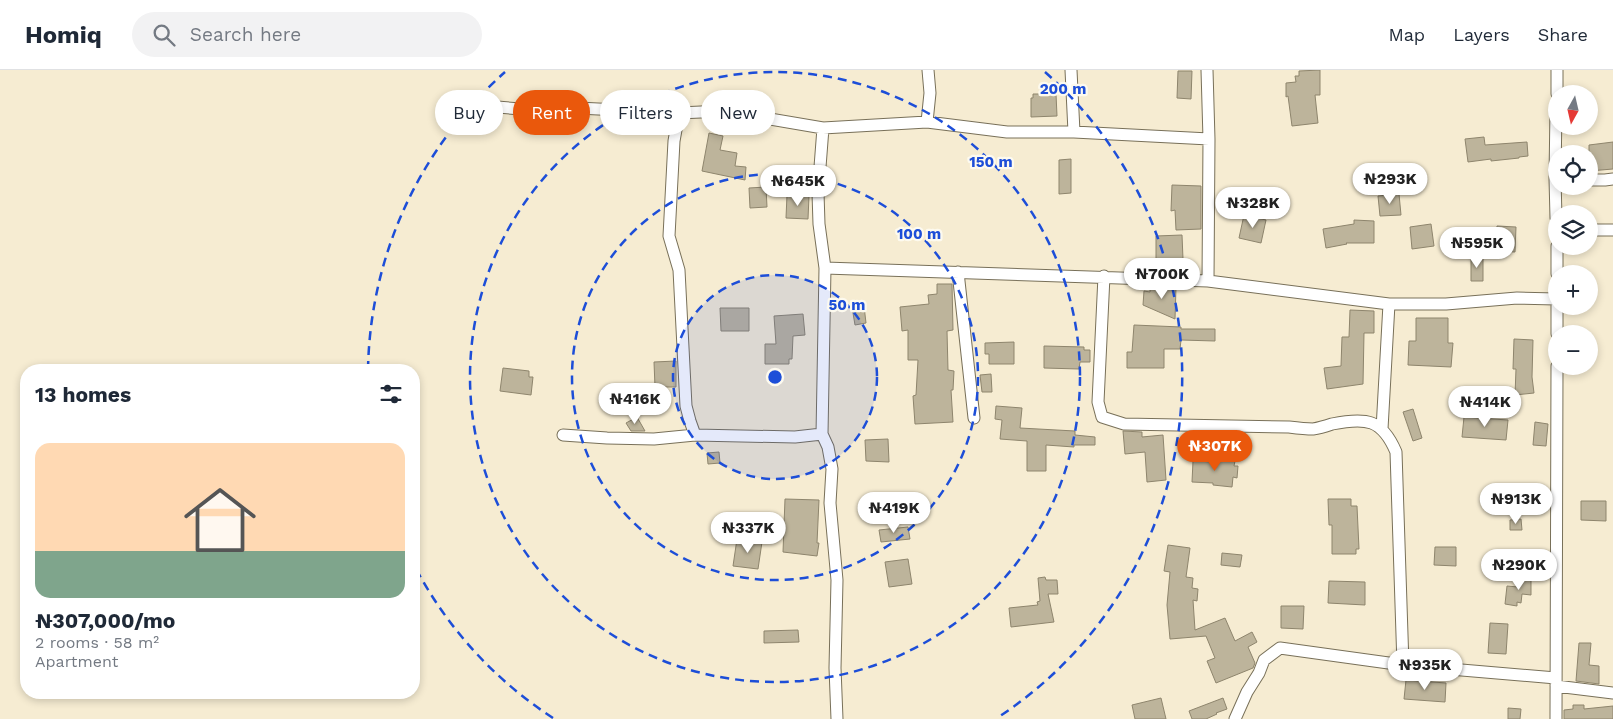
<!DOCTYPE html>
<meta charset="utf-8">
<style>
body{margin:0;font-family:"Work Sans",sans-serif;background:#f2f2f3;color:#1f2937;height:100vh;display:flex;flex-direction:column;font-size:19px;white-space:nowrap}
*{box-sizing:border-box;margin:0}
p{font-size:16px;color:#747a83}
.icon{flex:none;width:28px;height:28px;fill:none;stroke:currentColor;stroke-width:2;stroke-linecap:round;stroke-linejoin:round}
.map{position:relative;flex:1;overflow:hidden}
.sheet{position:absolute;left:20px;top:294px;width:400px;height:335px;display:flex;flex-direction:column;background:#fff;border-radius:20px;box-shadow:0 2px 8px #0003}
.sheet>*{flex:none}
.guide{position:absolute;left:435px;top:20px;width:475px;height:45px;display:flex;gap:10px}
.needle{width:32px;rotate:188deg}
.fabs{position:absolute;left:1548px;top:15px;display:grid;gap:10px}
.fabs a{display:grid;place-items:center;width:50px;height:50px;border-radius:50%;background:#fff;box-shadow:0 2px 8px #0003;font-size:25px}
.price{position:absolute;translate:-50% -42px;padding:0 11px;border-radius:18px;background:#fff;color:#222;font-size:16px;line-height:32px;filter:drop-shadow(0 1px 2px #0008)}
.price::after{content:'';position:absolute;left:50%;top:30px;width:15px;height:11px;margin-left:-8px;background:inherit;clip-path:polygon(0 0,100% 0,50% 100%)}
.price.active{background:#ea580c;color:#fff}
ul{padding:0;list-style:none}
li{display:grid;align-content:center;gap:10px;height:265px;padding:0 15px}
li+li{border-top:1px solid #e0e1e3}
li span{display:grid;place-items:center;height:155px;border-radius:15px;color:#555}
li>.icon{margin-inline-start:auto}
span .icon{width:90px;height:90px;fill:#fffc;stroke-width:1}
li b{font-size:21px}
h2{display:flex;justify-content:space-between;align-items:center;height:60px;padding:0 15px;font-size:21px}
.pill{padding:0 18px;border-radius:22px;background:#fff;box-shadow:0 2px 8px #0003;font-size:18px;line-height:45px}
.pill.active{background:#ea580c;color:#fff}
header{display:flex;align-items:center;gap:30px;box-sizing:border-box;height:70px;padding:0 25px;background:#fff;border-bottom:1px solid #e0e1e3}
header strong{font-size:24px}
nav{display:flex;gap:28px;margin-inline-start:auto;font-size:18px}
.search{width:350px;height:45px;background:#f2f2f3;display:flex;align-items:center;gap:12px;box-sizing:border-box;padding:0 18px;border-radius:28px;color:#747a83;font-size:19px}
.map>svg:first-child{display:block}
.building{fill:#bdb49b;stroke:#8e856d}
.lines{fill:none;stroke-linecap:round;stroke-linejoin:round}
.street-casing{stroke:#787059;stroke-width:13}
.street{stroke:#fff;stroke-width:11}
.ring{fill:none;stroke:#1d4ed8;stroke-width:2.5;stroke-dasharray:9 6}
.centre{fill:#1d4ed8;stroke:#fdfaef;stroke-width:2.5}
.ring-label{font-size:15px;text-anchor:middle;font-weight:bold;fill:#1d4ed8;stroke:#fdfaef;stroke-width:4.5;stroke-linejoin:round;paint-order:stroke}
</style>
<header>
<strong>Homiq</strong>
<div class="search"><svg class="icon" aria-label="search" viewBox="0 0 24 24"><circle cx="10" cy="10" r="6"/><path d="M15 15l6 6"/></svg>Search here</div>
<nav><a>Map</a><a>Layers</a><a>Share</a></nav>
</header>
<div class="map">
<svg width="1613" height="649" viewBox="0 0 1613 649">
<rect width="100%" height="100%" fill="#f6ecd2"/>
<!-- building -->
<path class="building" d="M1320,0v25h-5l3,28 -26,3 -4,-30 -2,1v-14l10,-1 -1,-6h4v-5z
M1178,1h14l-1,28 -14,-1z
M1033,24h23l1,22 -26,1v-19h2z
M709,63l14,3 -3,14 17,3 -2,13 11,1 -1,13 -43,-9z
M1484,67l1,8 42,-3 1,14 -9,1v1l-28,3v-2l-23,3 -3,-23z
M1613,72v27l-24,2v-26z
M1071,89v34l-12,1v-34z
M1172,115l29,1v43l-25,1 -1,-20 -4,1z
M766,117l1,20 -17,1 -1,-20z
M1399,124l2,21 -21,1 -2,-20z
M787,125l22,1 -1,23 -22,-1z
M1244,145l22,5 -5,23 -22,-5z
M1354,150l20,1v22h-28l1,1 -21,4 -3,-19 31,-5z
M1431,154l3,22 -22,3 -2,-22z
M1497,156l19,1 -1,25 -20,-1z
M1182,165l1,24h-27v-23z
M1483,187v24h-12v-23z
M937,214h15l1,46 -6,1 1,39 6,1 -1,19h-2l2,32 -38,2 -2,-28 3,-1 2,-35h-10v-30l-6,1 -2,-24 29,-3 -1,-9 9,-1z
M1150,217h26l-1,32 -32,-14 1,-14 6,1z
M864,236l2,17 -11,2 -3,-18z
M720,238h29v23h-28z
M1350,240l24,1v22h-10l-1,51 -36,5 -3,-21 17,-2 1,-29h7z
M803,244l2,21 -12,1 -1,23h-3v5h-24v-20h11l-2,-28z
M1416,248h32v25h5l-2,24 -43,-2 1,-24h7z
M1134,255l47,2v2h34v12l-34,-1 -1,9h-16v19h-37v-16h5z
M1514,269l19,1 -1,37 2,16 -19,2 1,-26h-3z
M1014,272v22h-25v-10h-4v-11z
M1044,276l40,1v3h6v12h-10l-1,7 -35,-1z
M676,291v26h-21l-1,-25z
M503,298l26,3v6h4l-2,18 -31,-4z
M991,304l1,18h-10l-2,-17z
M996,336l26,2 -2,20 55,3v4l20,2v8h-21v2l-28,-2v26h-19v-30l-27,-2 2,-19 -7,-1z
M1413,339l9,29 -9,3 -10,-29z
M637,347l8,14h-14l-5,-8z
M1464,347l44,3 -2,20 -44,-3z
M1535,352l13,2 -2,22 -13,-1z
M1123,361l19,1v5l21,-2 3,45 -19,2 -2,-30 -20,2z
M888,369l1,23 -23,-1 -1,-21z
M719,382l1,11 -12,1 -1,-11z
M1216,388l19,3 -1,5h4l-1,12 -4,-1 -1,10 -19,-2v-2l-21,-1 1,-21 23,1z
M785,429l34,1 -2,43h2l-2,13 -34,-4z
M1328,429h23v7h6l2,43h-3v5h-24v-29h-3z
M1581,431h25v20l-25,-1z
M1521,449l1,11h-12v-10z
M908,457l2,12 -29,3 -2,-12z
M737,469l25,3 -4,27 -25,-3z
M1168,475l22,3 -4,29 7,1 -1,10 6,1 -1,12 -4,-1 2,30 30,-12 10,23 17,-9 5,10 -9,5 7,16 -2,5 -37,15 -9,-22 8,-3 -9,-22 -36,3 -3,-34 3,-33 -6,-1z
M1435,477h21v19l-22,-1z
M1222,483l20,2 -2,12 -19,-2z
M908,489l4,25 -23,3 -4,-25z
M1518,506h13v19l-9,-1 -1,9 -4,-1v4l-12,-2 2,-18 11,1z
M1045,507l1,3h11l1,14h-10l6,28 -43,5 -2,-19 29,-3 -1,-3 3,-1 -2,-23z
M1329,511l36,1v23l-37,-2z
M1281,536h23l-1,23 -22,-1z
M1490,553l18,1 -2,30 -18,-1z
M798,560l1,12 -35,1v-12z
M1579,573h12l-2,22 10,1v18l-23,-3z
M1406,610l40,3 -1,19 -41,-3z
M1161,628l5,21h-31l-3,-14z
M1223,628l4,11 -11,4 1,1 -11,5h-14l-3,-8z
M1573,635h11v4l29,-3v13h-49v-9l9,-1z
M1508,638l13,1 -1,10h-12z"/>
<g class="lines">
<defs>
<path id="street" d="M1071,0l3,62
M1207,0l2,69 -1,142
M1557,24v-24
M485,36l60,5 33,-3 101,5 44,-2 100,17 104,-6 80,10h67l135,7
M1556,38l-1,70 1,40
M679,43l-5,28 -5,95 10,34 7,136 4,15 5,14
M927,52l3,-29 -2,-23
M823,58l-5,65 1,31 6,44 -3,166 6,13 4,22 -2,34 7,77 -2,88 2,51
M1589,110h16l8,-1
M1589,160h24
M1557,176v28
M825,198l383,13 181,23h57l71,-6 39,1
M958,202l16,146
M1104,206l-6,126 4,15 22,7 165,3c8,1 16,2 24,2 7,-1 13,-3 19,-5 34,-7 50,-5 64,28l7,213
M1557,236v28
M1382,359l7,-125
M563,365l44,3 47,1 41,-4 100,2 27,-3
M1556,616l57,7
M1235,649l12,-27 12,-19 5,-13 16,-12 123,17 153,13
M1556,649l1,-353"/>
</defs>
<!-- street casing -->
<use href="#street" class="street-casing"/>
<!-- street -->
<use href="#street" class="street"/>
</g>
<!-- distance rings -->
<circle cx="775" cy="307" r="102" fill="#1d4ed8" fill-opacity=".12"/>
<g class="ring">
<circle cx="775" cy="307" r="102"/>
<circle cx="775" cy="307" r="203"/>
<circle cx="775" cy="307" r="305"/>
<path d="M553 648A407 407 0 0 1 414 495M368 300A407 407 0 0 1 505 2M1045 2A407 407 0 0 1 997 648"/>
</g>
<circle cx="775" cy="307" r="8" class="centre"/>
<g class="ring-label">
<text x="1063" y="24">200 m</text>
<text x="991" y="97">150 m</text>
<text x="919" y="169">100 m</text>
<text x="847" y="240">50 m</text>
</g>
</svg>
<div class="fabs">
<a><svg class="needle" viewBox="-14 -14 28 28"><path d="M0-13l5 13h-10z" fill="#e53935"/><path d="M0 13l5-13h-10z" fill="#747a83"/></svg></a>
<a><svg class="icon" aria-label="locate" viewBox="0 0 24 24"><circle cx="12" cy="12" r="6"/><path d="M12 2v4M12 18v4M2 12h4M18 12h4"/></svg></a>
<a><svg class="icon" aria-label="layers" viewBox="0 0 24 24"><path d="M12 4l9 5-9 5-9-5zM3 14l9 5 9-5"/></svg></a>
<a>+</a>
<a>−</a>
</div>
<b class="price" style="left:1390px;top:135px">₦293K</b>
<b class="price" style="left:798px;top:137px">₦645K</b>
<b class="price" style="left:1253px;top:159px">₦328K</b>
<b class="price" style="left:1477px;top:199px">₦595K</b>
<b class="price" style="left:1162px;top:230px">₦700K</b>
<b class="price" style="left:635px;top:355px">₦416K</b>
<b class="price" style="left:1485px;top:358px">₦414K</b>
<b class="price active" style="left:1215px;top:402px">₦307K</b>
<b class="price" style="left:1516px;top:455px">₦913K</b>
<b class="price" style="left:894px;top:464px">₦419K</b>
<b class="price" style="left:748px;top:484px">₦337K</b>
<b class="price" style="left:1519px;top:521px">₦290K</b>
<b class="price" style="left:1425px;top:621px">₦935K</b>
<div class="guide">
<a class="pill">Buy</a>
<a class="pill active">Rent</a>
<a class="pill">Filters</a>
<a class="pill">New</a>
</div>
<section class="sheet">
<h2>13 homes<svg class="icon" aria-label="filters" viewBox="0 0 24 24"><path d="M4 7h16M4 17h16"/><circle cx="9" cy="7" r="2"/><circle cx="15" cy="17" r="2"/></svg></h2>
<ul>
<li><span style="background:linear-gradient(#ffd9b3 70%,#7fa58c 0)"><svg class="icon" aria-label="home" viewBox="0 0 24 24"><path d="M3 11l9-7 9 7M6 9v11h12V9"/></svg></span><div><b>₦307,000/mo</b><p>2 rooms · 58 m²</p><p>Apartment</p></div></li>
</ul>
</section>
</div>
